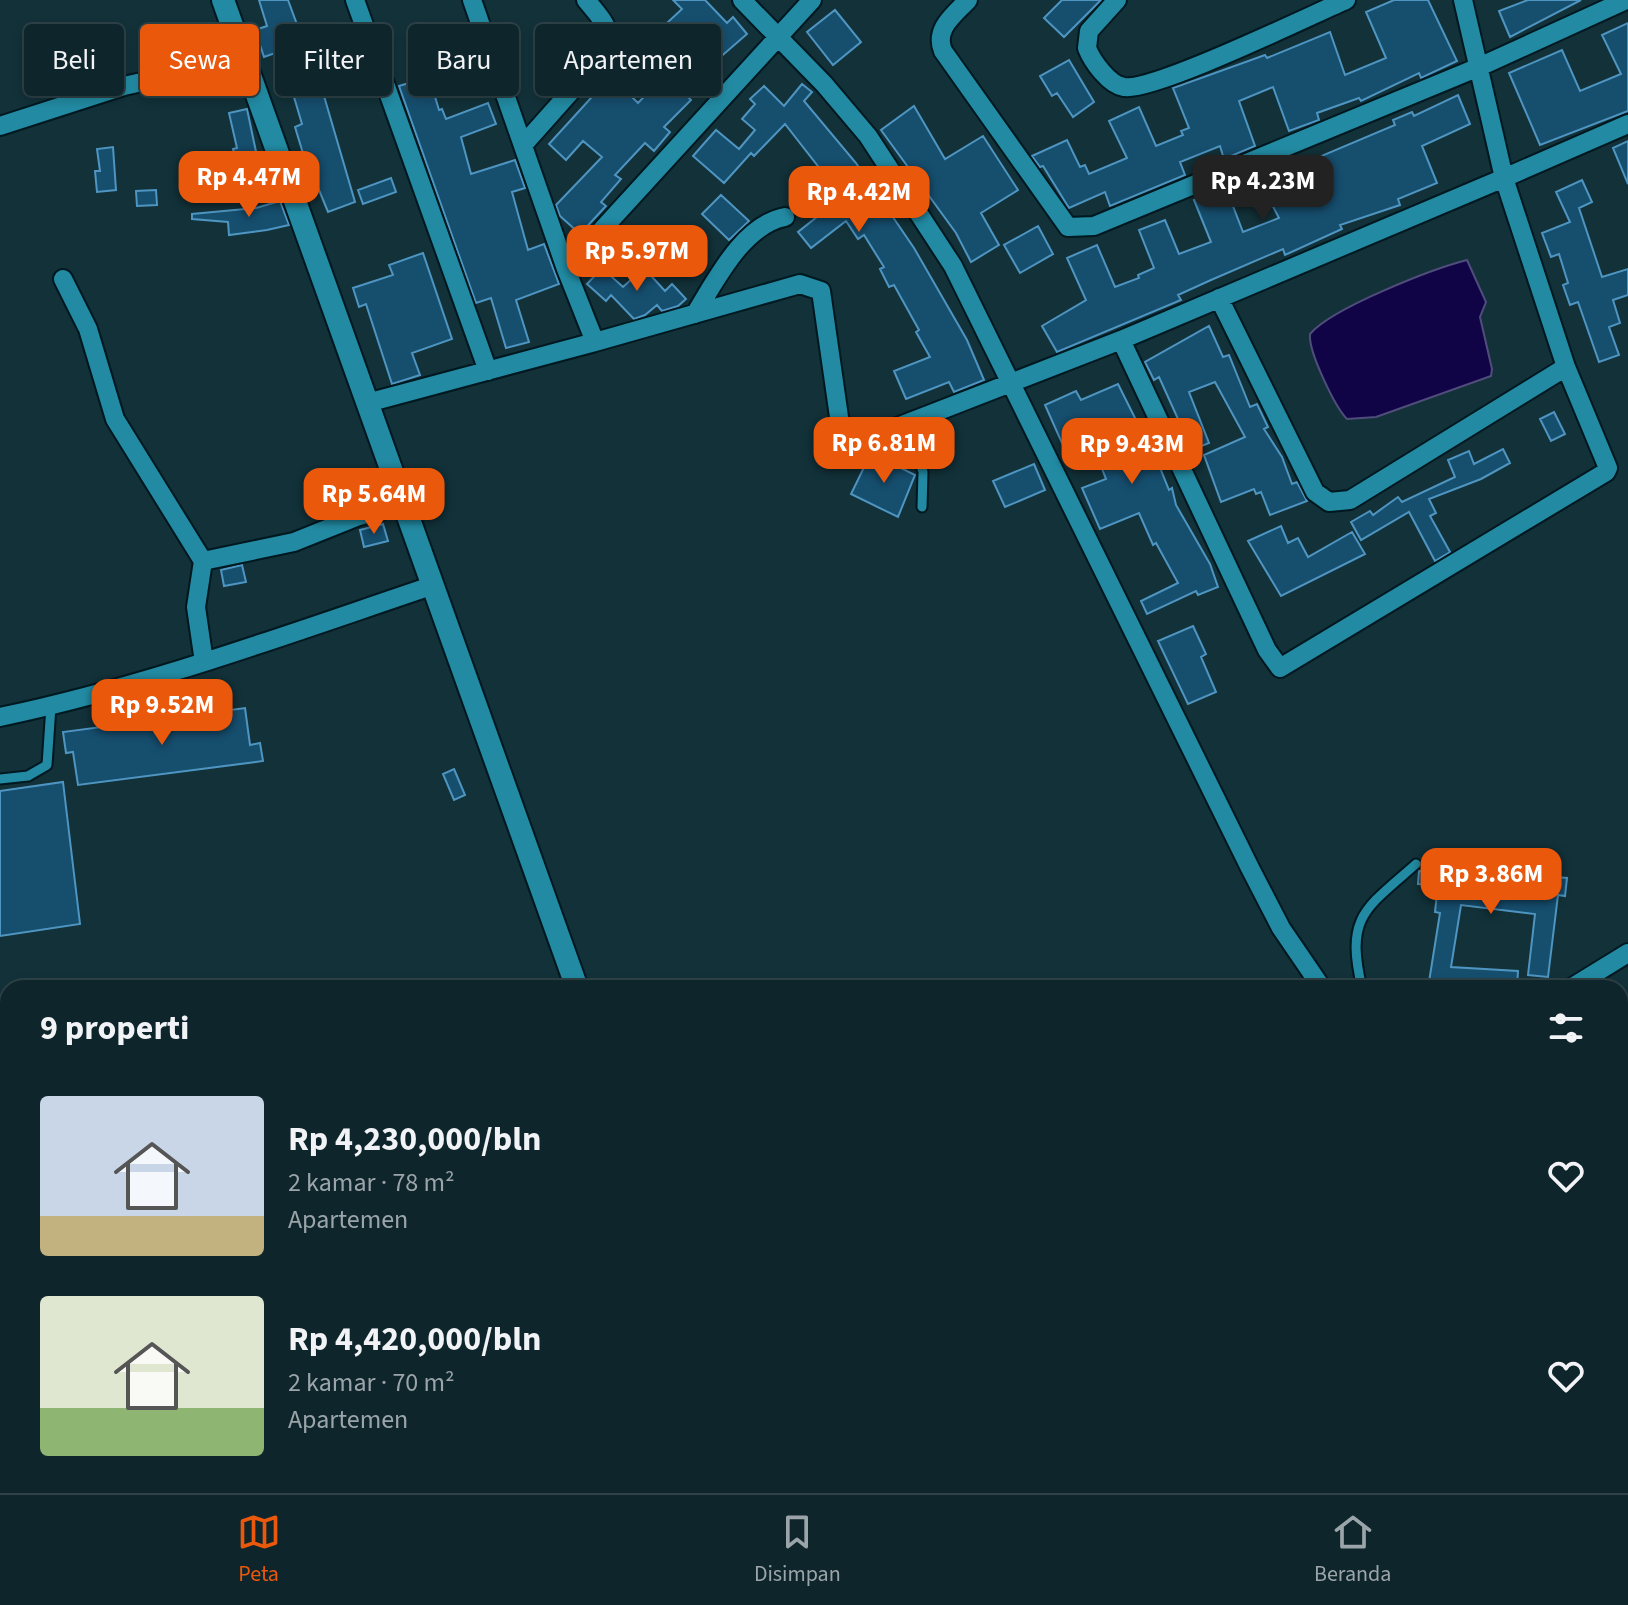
<!DOCTYPE html>
<html lang="id">
<meta charset="utf-8">
<style>
body{margin:0;font-family:"Source Sans 3",sans-serif;background:#1c3137;color:#f1f3f6;height:100vh;display:flex;flex-direction:column;font-size:30px;white-space:nowrap}
*{box-sizing:border-box;margin:0}
p{font-size:26px;color:#9ba5a9}
.icon{flex:none;width:44px;height:44px;fill:none;stroke:currentColor;stroke-width:2;stroke-linecap:round;stroke-linejoin:round}
.map{position:relative;flex:1;overflow:hidden}
.sheet{position:absolute;left:0px;top:980px;width:1628px;height:514px;display:flex;flex-direction:column;background:#0e252b;border-radius:24px 24px 0 0;box-shadow:0 4px 12px #0003,0 0 0 2px #2e4247}
.sheet>*{flex:none}
.hud{position:absolute;left:24px;top:24px;width:800px;height:72px;display:flex;gap:16px}
.price{position:absolute;translate:-50% -68px;padding:0 18px;border-radius:16px;background:#ea580c;color:#fff;font-size:26px;line-height:52px;filter:drop-shadow(0 2px 4px #0008)}
.price::after{content:'';position:absolute;left:50%;top:48px;width:24px;height:18px;margin-left:-12px;background:inherit;clip-path:polygon(0 0,100% 0,50% 100%)}
.price.on{background:#222;color:#fff}
ul{padding:0;list-style:none}
li{display:flex;align-items:center;gap:24px;height:200px;padding:0 40px}
li span{display:grid;place-items:center;flex:none;width:224px;height:160px;border-radius:8px;color:#555}
li>.icon{margin-inline-start:auto}
span .icon{width:96px;height:96px;fill:#fffc;stroke-width:1}
li b{font-size:34px}
h2{display:flex;justify-content:space-between;align-items:center;height:96px;padding:0 40px;font-size:34px}
.tag{padding:0 28px;border-radius:8px;background:#0e252b;box-shadow:0 4px 12px #0003,0 0 0 2px #2e4247;font-size:28px;line-height:72px}
.tag.on{background:#ea580c;color:#fff}
.dock{display:flex;justify-content:space-around;align-items:center;height:112px;border-top:2px solid #2e4247;background:#0e252b;font-size:22px;color:#9ba5a9}
.dock a{display:grid;justify-items:center;gap:4px}
.dock .on{color:#ea580c}
.map>svg:first-child{display:block}
.water{fill:#100447;stroke:#504d7d;stroke-width:2}
.building{fill:#164e6e;stroke:#4e95c1;stroke-width:2}
.lines{fill:none;stroke-linecap:round;stroke-linejoin:round}
.service-casing{stroke:#001820;stroke-width:13}
.minor-casing{stroke:#001820;stroke-width:22}
.tertiary-casing{stroke:#001820;stroke-width:26}
.service{stroke:#228ba3;stroke-width:9}
.minor{stroke:#228ba3;stroke-width:18}
.tertiary{stroke:#228ba3;stroke-width:22}
</style>
<div class="map">
<svg width="1628" height="1493" viewBox="0 0 1628 1493">
<rect width="100%" height="100%" fill="#123139"/>
<!-- water -->
<path class="water" d="M1467,260l19,42 -6,15 12,52 -1,7 -115,41 -29,2c-12,-12 -39,-68 -37,-85 22,-26 122,-65 157,-74z"/>
<!-- building -->
<path class="building" d="M259,0h29l14,38 40,-15 9,23 -66,25 -7,-19 -14,5 -9,-27 12,-4z
M673,0h32l22,23 6,-6 14,17 -30,26 2,2 -32,34 4,4 -27,27 6,5 -16,19 -9,-8 -30,32 6,4 -20,23 5,4 -26,28 -20,-18 -4,-11 46,-48 -19,-16 -17,19 -17,-16 62,-68 27,27 27,-28 4,3 26,-27 -27,-29 14,-13z
M1062,0h39l-37,37 -20,-19z
M1394,0h34l29,61 -36,17 -2,-5 -58,28 -2,-3 -42,15 2,7 -30,11 -16,-44 -34,14 16,45 -31,13 -4,-13 -40,16 5,13 -75,31 -5,-14 -36,16 -26,-42 -3,1 -8,-11 35,-16 13,27 5,-2 4,9 38,-16 -18,-37 30,-14 17,39 27,-11 -2,-4 8,-3 -16,-40 92,-33 2,3 63,-26 15,43 41,-17 -20,-46z
M1528,0h53l-71,37 -11,-26z
M835,10l26,32 -28,23 -26,-33z
M1628,23v88l-88,34 -31,-72 53,-23 18,41 41,-17 -19,-39z
M61,47l7,24 -12,3 -7,-24z
M96,57l7,23 -19,6 -7,-23z
M1069,60l25,42 -21,15 -16,-24 -5,3 -12,-20z
M360,69l4,17 -40,10 31,106 -27,10 -11,-27 -4,1 -18,-59 7,-3 -11,-37 24,-6 1,3z
M429,77l10,33 3,-1 4,10 42,-16 8,21 -35,13 10,37 44,-14 10,28 -13,4 16,58 16,-6 15,40 -43,16 13,42 -23,6 -15,-50 -15,5 -77,-217z
M802,84l10,8 -8,9 52,62 58,85 53,92 17,40 -30,12 -5,-10 -43,17 -12,-28 36,-14 -14,-25 3,-2 -25,-45 -5,2 -9,-18 4,-2 -20,-32 -6,4 -12,-18 -35,27 -13,-16 44,-35 -57,-73 -31,32 -3,-3 -27,30 -31,-27 23,-26 23,19 16,-19 -13,-11 13,-15 -5,-5 14,-13 20,20z
M1458,95l12,29 -48,22 15,37 -39,16 2,6 -60,20 2,4 -57,26 -2,-6 -72,31 -33,15 3,5 -124,52 -15,-26 44,-26 -19,-42 30,-13 18,42 24,-9 -1,-3 16,-7 -15,-38 26,-10 14,34 32,-12 -17,-42 32,-12 17,44 36,-14 -19,-36 135,-57 -2,-5 19,-8 2,4z
M914,106l31,53 38,-23 35,54 -37,23 18,32 -28,17 -15,-29 -75,-103z
M247,109l11,52 7,-2 5,17 -18,6 -6,-21 -9,2 -4,-14 4,-1 -8,-35z
M1628,141v43l-15,-36z
M113,147l3,43 -19,2 -2,-21h5l-3,-22z
M391,178l5,14 -33,12 -5,-14z
M1582,180l10,22 -13,6 23,69 26,-8v26l-15,5 7,23 -11,4 10,28 -20,7 -21,-60 -8,3 -7,-20 5,-2 -9,-29 -8,3 -9,-24 28,-11 -14,-30z
M156,190l1,15 -20,1 -1,-15z
M721,195l28,26 -20,19 -27,-26z
M280,201l9,24 -22,5 -38,5 -1,-13 -36,-3v-5l64,-6z
M1038,226l15,28 -33,19 -16,-28z
M423,253l29,86 -40,14 8,22 -28,9 -26,-80 -7,3 -6,-19 40,-13 -4,-10z
M602,268l21,19 21,-19 21,23 7,-7 14,15 -8,7 -16,5 -5,-6 -12,10 -11,4 -23,-24 -5,6 -19,-17z
M1209,326l14,31 6,-2 21,52 7,-3 11,23 -4,2 18,28 10,27 5,-2 10,19 -37,14 -9,-23 -5,2 -2,-5 -33,13 -17,-47 41,-18 -30,-55 -26,10 20,51 -17,7 -33,-73 -5,3 -9,-18z
M1118,384l25,50 3,-1 23,57 3,-2 4,17 34,59 8,23 -20,8 -2,-4 -49,23 -6,-13 37,-18 -22,-40 -3,2 -14,-32 -39,16 -18,-41 24,-9 -15,-38 -25,11 -21,-47 31,-14 5,9z
M1554,412l11,22 -14,7 -11,-22z
M1503,449l7,14 -29,16 -52,20 7,14 -6,3 20,36 -15,9 -26,-49 -48,28 -10,-18 19,-11 3,4 25,-18 4,5 53,-25 -7,-17 21,-9 5,13z
M871,453l44,22 -17,42 -47,-23z
M1034,464l11,26 -40,17 -12,-26z
M383,524l5,17 -24,6 -4,-17z
M1281,526l7,17 10,-5 10,19 44,-25 13,22 -84,42 -33,-55z
M242,565l4,17 -22,4 -3,-16z
M1193,626l13,28 -5,3 15,35 -28,12 -30,-63z
M245,708l5,37 10,-2 3,18 -185,24 -5,-33 -7,1 -3,-21z
M454,769l11,26 -11,5 -11,-26z
M63,782l17,142 -80,12v-145z
M1453,853l68,10 -2,11 48,4 -2,18 -7,-1 -10,82 -20,-2 7,-61 -74,-9 -10,62 67,4 -1,17h-89l12,-75 -5,-1 3,-27 -20,-1 1,-13 32,2z"/>
<g class="lines">
<defs>
<path id="service" d="M908,425l15,47 -1,35
M0,779l28,-3 19,-11 4,-59
M1362,988c-17,-72 3,-79 54,-124"/>
<path id="minor" d="M355,0l133,371
M472,0l94,269
M742,0l82,84 44,52 85,130 297,602 31,60 41,60
M968,0c-15,16 -34,29 -25,51l125,176 26,-1 385,-159 147,-67
M1117,0l-28,31 -2,17c5,13 22,37 37,39 29,5 185,-71 222,-87
M1463,0l41,178 124,-54
M0,126l124,-40 120,-27
M524,144l81,-91c10,-23 -4,-35 -19,-53
M63,279l25,50 27,90 88,142 -7,46 8,55
M695,314c21,-34 48,-89 90,-97
M1121,340l146,310 13,18 326,-196 2,-4 -42,-101
M595,342l205,-58 21,7 21,147 9,7 270,-105 383,-162 62,189 -216,133 -21,2 -14,-10 -96,-194
M367,403l228,-61 -29,-73 246,-269
M203,561l91,-19 65,-26 45,-12
M0,717c148,-31 291,-84 434,-132
M1571,988l57,-35
M1620,1064l8,-5
M1620,1147l8,12
M1620,1207l8,-5
M1620,1263l8,-4
M1620,1323l8,-4
M1620,1395l8,-4
M1620,1469l8,16
M240,1486l3,7
M1425,1486l4,7
M903,1493l12,-7
M1043,1493l12,-7
M1144,1493l11,-7
M1242,1493l11,-7
M1334,1493l12,-7
M1454,1493l12,-7
M1576,1493l12,-7"/>
<path id="tertiary" d="M223,0l354,988
M756,1486l3,7"/>
</defs>
<!-- service casing -->
<use href="#service" class="service-casing"/>
<!-- minor casing -->
<use href="#minor" class="minor-casing"/>
<!-- tertiary casing -->
<use href="#tertiary" class="tertiary-casing"/>
<!-- service -->
<use href="#service" class="service"/>
<!-- minor -->
<use href="#minor" class="minor"/>
<!-- tertiary -->
<use href="#tertiary" class="tertiary"/>
</g>
</svg>
<b class="price" style="left:249px;top:219px">Rp 4.47M</b>
<b class="price on" style="left:1263px;top:223px">Rp 4.23M</b>
<b class="price" style="left:859px;top:234px">Rp 4.42M</b>
<b class="price" style="left:637px;top:293px">Rp 5.97M</b>
<b class="price" style="left:884px;top:485px">Rp 6.81M</b>
<b class="price" style="left:1132px;top:486px">Rp 9.43M</b>
<b class="price" style="left:374px;top:536px">Rp 5.64M</b>
<b class="price" style="left:162px;top:747px">Rp 9.52M</b>
<b class="price" style="left:1491px;top:916px">Rp 3.86M</b>
<div class="hud">
<a class="tag">Beli</a>
<a class="tag on">Sewa</a>
<a class="tag">Filter</a>
<a class="tag">Baru</a>
<a class="tag">Apartemen</a>
</div>
<section class="sheet">
<h2>9 properti<svg class="icon" aria-label="filters" viewBox="0 0 24 24"><path d="M4 7h16M4 17h16"/><circle cx="9" cy="7" r="2"/><circle cx="15" cy="17" r="2"/></svg></h2>
<ul>
<li><span style="background:linear-gradient(#c9d6e8 75%,#c2b280 0)"><svg class="icon" aria-label="home" viewBox="0 0 24 24"><path d="M3 11l9-7 9 7M6 9v11h12V9"/></svg></span><div><b>Rp 4,230,000/bln</b><p>2 kamar · 78 m²</p><p>Apartemen</p></div><svg class="icon" aria-label="heart" viewBox="0 0 24 24"><path d="M12 20l-8-8c-3-5 5-10 8-4 3-6 11-1 8 4z"/></svg></li>
<li><span style="background:linear-gradient(#dfe7d0 70%,#8fb573 0)"><svg class="icon" aria-label="home" viewBox="0 0 24 24"><path d="M3 11l9-7 9 7M6 9v11h12V9"/></svg></span><div><b>Rp 4,420,000/bln</b><p>2 kamar · 70 m²</p><p>Apartemen</p></div><svg class="icon" aria-label="heart" viewBox="0 0 24 24"><path d="M12 20l-8-8c-3-5 5-10 8-4 3-6 11-1 8 4z"/></svg></li>
</ul>
</section>
</div>
<nav class="dock">
<a class="on"><svg class="icon" aria-label="map" viewBox="0 0 24 24"><path d="M3 6l6-2 6 2 6-2v14l-6 2-6-2-6 2zM9 4v14M15 6v14"/></svg>Peta</a>
<a><svg class="icon" aria-label="saved" viewBox="0 0 24 24"><path d="M7 4h10v16l-5-4-5 4z"/></svg>Disimpan</a>
<a><svg class="icon" aria-label="home" viewBox="0 0 24 24"><path d="M3 11l9-7 9 7M6 9v11h12V9"/></svg>Beranda</a>
</nav>
